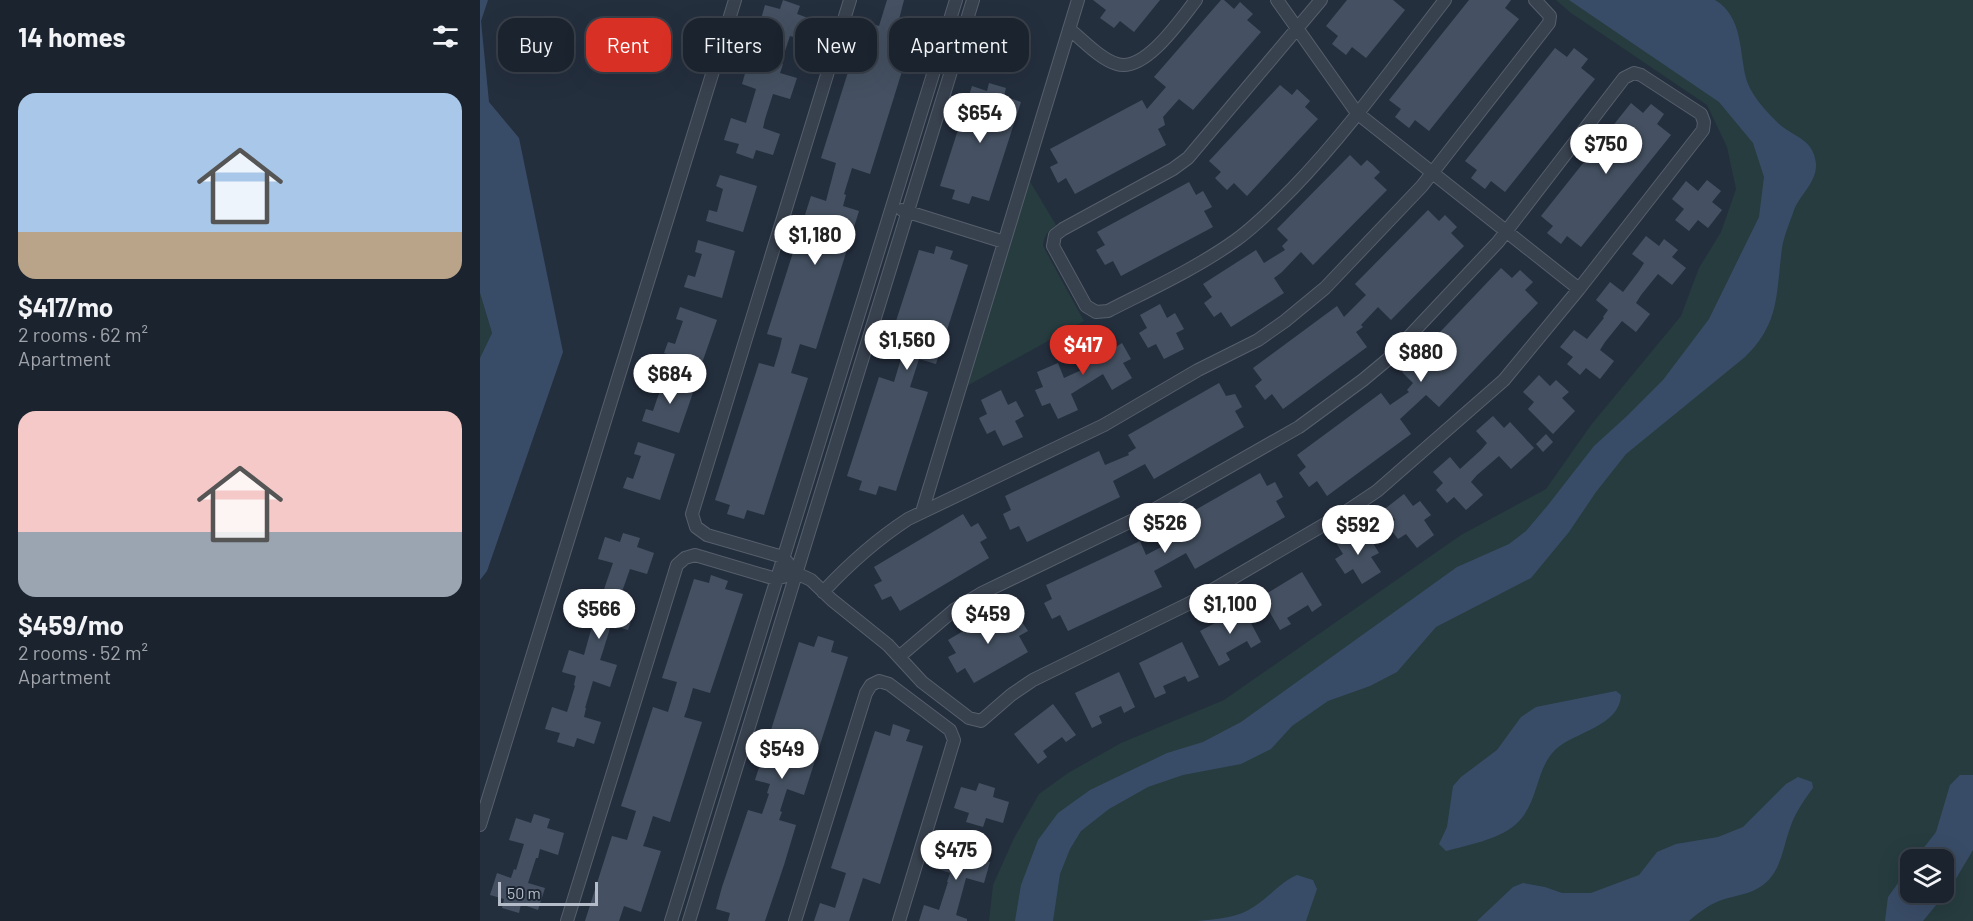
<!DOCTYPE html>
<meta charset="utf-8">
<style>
body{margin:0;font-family:Barlow,sans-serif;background:#242b36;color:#f1f3f6;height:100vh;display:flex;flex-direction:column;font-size:22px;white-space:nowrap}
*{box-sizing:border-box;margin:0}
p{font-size:20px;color:#a0a4aa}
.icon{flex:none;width:33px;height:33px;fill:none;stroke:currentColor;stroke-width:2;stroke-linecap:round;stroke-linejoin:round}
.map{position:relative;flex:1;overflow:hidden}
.panel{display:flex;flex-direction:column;background:#1b232e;width:480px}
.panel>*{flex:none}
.guide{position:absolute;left:18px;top:18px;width:570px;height:54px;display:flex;gap:12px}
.controls{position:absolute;left:1420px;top:849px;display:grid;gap:12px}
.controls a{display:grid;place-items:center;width:54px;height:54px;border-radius:12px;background:#1b232e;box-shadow:0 6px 24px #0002,0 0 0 2px #39404a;font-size:30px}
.scale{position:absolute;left:18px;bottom:15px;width:100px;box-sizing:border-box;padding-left:6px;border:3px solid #b4bcc9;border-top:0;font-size:16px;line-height:21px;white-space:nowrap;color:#b4bcc9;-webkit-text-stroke:4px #1d2633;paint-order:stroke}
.price{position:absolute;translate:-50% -51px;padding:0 14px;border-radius:21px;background:#fff;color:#222;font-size:20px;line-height:39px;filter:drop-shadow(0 2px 3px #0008)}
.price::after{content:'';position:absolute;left:50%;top:36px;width:18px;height:14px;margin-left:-9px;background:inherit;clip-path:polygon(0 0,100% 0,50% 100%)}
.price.on{background:#d93025;color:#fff}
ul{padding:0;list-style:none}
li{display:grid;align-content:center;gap:12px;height:318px;padding:0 18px}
li span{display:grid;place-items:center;height:186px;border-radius:18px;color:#555}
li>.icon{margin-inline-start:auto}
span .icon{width:108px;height:108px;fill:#fffc;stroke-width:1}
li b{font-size:26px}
h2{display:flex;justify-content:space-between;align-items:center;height:72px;padding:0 18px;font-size:26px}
.tag{padding:0 21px;border-radius:18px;background:#1b232e;box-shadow:0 6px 24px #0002,0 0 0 2px #39404a;font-size:21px;line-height:54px}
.tag.on{background:#d93025;color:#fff}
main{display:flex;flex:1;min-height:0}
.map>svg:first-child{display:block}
.green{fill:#263c3f;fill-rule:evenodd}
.water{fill:#394c67}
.building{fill:#455162}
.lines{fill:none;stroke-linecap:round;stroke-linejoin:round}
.minor-casing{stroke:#565f6c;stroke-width:14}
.minor{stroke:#38414e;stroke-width:12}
</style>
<main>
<section class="panel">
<h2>14 homes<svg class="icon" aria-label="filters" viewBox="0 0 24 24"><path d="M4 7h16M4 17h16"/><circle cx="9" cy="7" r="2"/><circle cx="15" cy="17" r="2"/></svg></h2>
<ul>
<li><span style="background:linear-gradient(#a9c7e8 75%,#b9a48a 0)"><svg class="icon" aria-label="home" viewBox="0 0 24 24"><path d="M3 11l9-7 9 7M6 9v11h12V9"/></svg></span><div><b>$417/mo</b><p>2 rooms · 62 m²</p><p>Apartment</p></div></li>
<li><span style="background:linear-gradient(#f6c9c9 65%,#9aa5b1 0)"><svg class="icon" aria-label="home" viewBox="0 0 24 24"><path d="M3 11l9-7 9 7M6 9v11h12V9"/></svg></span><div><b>$459/mo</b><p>2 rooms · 52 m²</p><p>Apartment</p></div></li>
</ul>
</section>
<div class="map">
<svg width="1493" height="921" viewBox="0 0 1493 921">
<rect width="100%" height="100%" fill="#242f3e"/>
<!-- green -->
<path class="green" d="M1076,0h417v921h-984l4,-36 21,-47 25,-44 29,-21 53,-30 103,-43 237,-165 85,-46 45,-64 90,-109 18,-48 22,-36 15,-43 -9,-42 -20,-42 -136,-92zM1431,860h33v32h-33z
M549,180l27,45c-8,6 -12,10 -13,21l41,75 -119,66z
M0,293l12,40 -12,25z"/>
<!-- water -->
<path class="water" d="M0,0h8l-7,21 8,81 30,36 44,214 -76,219 -7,9v-222l12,-25 -12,-40z
M1089,0h146c28,17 24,50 31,78 4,16 20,33 31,44 15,15 37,16 39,42 1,19 -18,32 -23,49 -4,11 -9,23 -11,35 -6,46 -2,75 -37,109l-119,97 -30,38 -27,40 -38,46 -95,49 -39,45 -27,14 -42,15 -36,25 -21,23 -30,15 -58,11 -35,12 -39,22 -28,22 -11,18 -10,25 -7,47h-38l6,-36 17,-45 20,-27 32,-23 77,-37 36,-11 38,-20 216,-155 52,-23 17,-13 22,-26 46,-59 33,-30 36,-36 46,-61 50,-102 5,-40 -11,-34 -34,-41z
M1136,691l5,4c-1,31 -46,37 -65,54 -22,21 -16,54 -41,76 -18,15 -47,20 -69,26l-7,-7 8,-17 6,-41 8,-9 36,-27 24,-33 15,-10z
M1480,775h13v75l-22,37 -28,34h-38l3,-24 23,-32v27h33v-32l-29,-1 21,-27 14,-47z
M1318,777l14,5 1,6c-9,12 -18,25 -23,40 -7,19 -9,44 -27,57 -13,10 -29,10 -44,16 -12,5 -21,12 -30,20h-212l36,-34 10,-4 22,4 17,6h29l48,-18 18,-23 19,-8 42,-7 25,-10 43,-43z
M817,875l16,5 4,9 -11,32h-109c21,-2 41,-3 58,-15 15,-10 26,-24 42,-31z"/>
<!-- building -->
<path class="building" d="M303,0l17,6 -3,8 17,6 -7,21 -17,-5 -9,27 2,1 -3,9 17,5 -7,21 -17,-5 -8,25 -2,9 17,6 -7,21 -17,-5 -3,9 -17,-6 3,-9 -15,-4 7,-22 15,5 10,-34 -14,-5 6,-21 15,4 9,-27 -1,-1 2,-8 -14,-5 6,-21 15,4z
M407,0h17l-8,31 17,5 -43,138 -18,-6 -8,26 2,1 -3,11 16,5 -43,138 -16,-5 -9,29 17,5 -44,137 -17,-5 -3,9 -17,-5 3,-9 -15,-5 44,-137 15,4 6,-20 2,-9 -15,-4 44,-138 15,5 10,-38 -15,-5 43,-137 15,5z
M613,0h67l-26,32 -14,-11 -6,7 -14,-10 6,-8z
M741,0h3l10,9 6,-7 13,12 -6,6 14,12 -68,78 -14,-11 -16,18 2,8 -7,4 8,16 -91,49 -9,-16 -8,5 -8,-16 8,-4 -8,-14 92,-49 5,9 19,-22 -12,-10z
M867,0h46l12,10 -39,48 -14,-11 -6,8 -14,-11 6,-8 -12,-10z
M989,0h42l-6,8 14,11 -90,112 -14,-11 -6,8 -14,-11 6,-8 -12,-9z
M1075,48l12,9 7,-9 14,11 -7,9 14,11 -90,113 -14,-11 -6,8 -14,-11 6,-8 -12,-9z
M509,83l17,5 -2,8 17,6 -32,99 -17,-5 -3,8 -17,-5 3,-9 -15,-4 32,-100 15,5z
M800,85l12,10 5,-6 13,12 -5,6 13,12 -71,77 -13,-13 -7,7 -12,-12 6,-6 -12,-11z
M1151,103l12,10 8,-9 13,10 -7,10 14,11 -90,112 -14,-11 -6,8 -14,-11 6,-7 -12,-10z
M870,155l11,11 6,-6 6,5 7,7 -6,6 13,12 -74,75 -12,-13 -19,20 -8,6 10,15 -53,34 -10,-15 -7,5 -10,-14 8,-6 -9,-13 53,-34 8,13 21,-13 -3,-4 6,-6 -11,-11z
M240,175l37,11 -14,46 -37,-11 3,-11 8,2 6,-23 -7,-3z
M1227,180l14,11 -9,11 10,8 -14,18 -10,-8 -9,11 -14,-11 9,-11 -12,-10 14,-18 12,10z
M709,182l7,13 7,-4 9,16 -8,4 9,16 -92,49 -8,-15 -8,4 -9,-15 9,-5 -8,-13z
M948,210l11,11 6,-6 12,12 -6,6 13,13 -73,74 -13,-13 -17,18 2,2 -7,5 11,15 -84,62 -11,-15 -7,6 -10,-14 7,-6 -9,-12 84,-62 7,11 22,-22 -11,-11z
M1166,236l13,10 5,-7 14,11 -6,7 14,11 -14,17 -14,-11 -17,21 -5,8 14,11 -14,18 -14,-11 -17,21 -5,8 14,11 -14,18 -14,-11 -6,7 -13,-11 6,-7 -13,-10 14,-17 13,9 17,-21 -1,-1 5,-7 -12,-10 14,-18 13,10 16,-21 5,-8 -12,-9z
M218,240l37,11 -13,47 -38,-11 4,-12 7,2 3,-10 4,-13 -7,-2z
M456,246l17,5 -3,8 18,6 -32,99 -17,-5 -9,28 18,5 -32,99 -17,-5 -3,9 -17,-5 3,-9 -15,-5 32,-99 15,5 6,-20 2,-9 -15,-4 32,-99 15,4z
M1021,268l11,10 8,-8 13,12 -8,8 13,13 -99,104 -13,-12 -26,24 11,15 -84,62 -10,-15 -8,6 -10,-14 7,-6 -9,-12 84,-62 9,12 19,-13 -2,-2 6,-7 -11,-11z
M680,304l7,14 8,-5 9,16 -8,4 8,16 -20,10 -8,-15 -8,4 -9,-15 8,-5 -7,-13z
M200,307l37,13 -16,46 -37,-13 4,-11 7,2 8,-23 -7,-2z
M626,334l8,14 8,-5 9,16 -8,4 9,15 -20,12 -9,-16 -32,20 7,16 -20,9 -8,-16 -8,3 -7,-16 8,-3 -6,-15 21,-9 6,15 24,-11 -1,-3 8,-5 -8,-13z
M178,375l37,12 -16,46 -37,-12 4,-12 7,2 4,-12 4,-11 -7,-2z
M1059,375l11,11 6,-6 13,12 -7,6 13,13 -22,23 -25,-25 6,-7 -11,-10z
M739,383l7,13 9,-2 7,13 -7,4 9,16 -90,52 -9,-15 -32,17 7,16 -93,45 -8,-16 -9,4 -7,-16 8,-4 -6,-14 94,-45 6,14 24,-10 -1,-2 8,-5 -8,-13z
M521,390l7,15 8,-4 8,15 -9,5 8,16 -20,9 -8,-16 -8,4 -8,-16 8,-4 -6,-14z
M1013,416l11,12 6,-6 24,26 -23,21 -12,-13 -22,19 -6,7 12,13 -17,15 -12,-13 -7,6 -11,-13 7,-7 -10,-11 17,-15 10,12 21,-19 6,-7 -11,-12z
M1066,434l7,8 -10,10 -7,-8z
M158,442l37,12 -15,46 -37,-12 4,-11 6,2 8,-23 -7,-2z
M780,473l7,13 8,-4 8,15 -7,4 9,16 -90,52 -9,-16 -32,18 8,16 -94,44 -8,-16 -8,4 -8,-16 8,-4 -6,-14 94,-44 6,14 23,-12 8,-5 -8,-13z
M924,494l9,12 7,-5 11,14 -7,5 10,15 -17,13 -11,-14 -8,5 -10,-13 7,-6 -9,-12z
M483,514l8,13 7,-4 9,15 -7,4 9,16 -89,53 -9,-15 -9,4 -8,-15 8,-4 -8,-14z
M874,529l8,13 8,-4 9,15 -8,4 10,15 -19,12 -9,-15 -8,5 -10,-15 8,-5 -8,-13z
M143,533l17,5 -3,9 17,6 -7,21 -17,-5 -12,34 17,6 -7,21 -17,-5 -8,26 -3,9 17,5 -7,22 -17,-6 -8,27h1l-2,9 17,5 -7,22 -17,-6 -3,9 -17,-5 3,-9 -15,-4 7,-22 15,5 8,-26 -1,-1 2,-9 -14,-4 7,-22 15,5 10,-36 -14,-4 6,-22 15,5 12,-35 -15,-4 7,-22 15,5z
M822,572l20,33 -10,7 -4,-7 -21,13 4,6 -11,6 -19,-33z
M231,575l17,6 -3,8 18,5 -33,99 -17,-5 -6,21 -3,8 18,5 -32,100 -17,-6 -7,22 -3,8 18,5 -20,61 -17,-6 -5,15h-34l27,-85 15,4 9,-29 -15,-5 32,-99 15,5 9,-30 -15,-4 32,-99 15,4z
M522,608l8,13 8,-5 10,15 -9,5 9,16 -54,31 -9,-15 -8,5 -9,-16 8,-4 -8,-13z
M763,608l18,34 -10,6 -4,-7 -21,12 4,7 -11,6 -19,-35z
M338,636l16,5 -3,11 17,5 -44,138 -17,-6 -7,22 2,1 -3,8 17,5 -12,40 -19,56h-37l2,-8 -14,-4 6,-22 26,-77 14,4 7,-20 -2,-1 3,-9 -15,-4 44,-138 15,5z
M702,642l17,35 -11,5 -3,-6 -22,10 3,7 -11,5 -16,-35z
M639,672l16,35 -11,6 -3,-7 -22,10 3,7 -10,5 -17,-35z
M573,704l23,31 -10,7 -4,-5 -19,14 4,6 -9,7 -24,-30z
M413,724l17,6 -4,11 17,5 -43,138 -17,-6 -14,43h-35l6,-18 15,5 11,-35 -15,-5 44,-137 15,5z
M499,783l16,5 -2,9 16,5 -6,21 -17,-5 -3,9 -17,-5 3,-9 -15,-5 7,-21 15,4z
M54,814l16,5 -3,9 17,5 -6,22 -18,-6 -2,9h-2l-8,25 17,5 -7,22 -17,-6 -2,9 -17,-5 2,-9 -14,-4 7,-22 14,5 3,-9 2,1 8,-26 -15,-4 7,-22 15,5z
M480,843l16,5 -3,9 17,5 -6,21 -18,-5 -10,37 11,4v2h-48l5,-16 15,5 9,-28h-1l3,-9 -15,-5 7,-21 15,4z"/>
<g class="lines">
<defs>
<path id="minor" d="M797,0l80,113 222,176
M841,0l-133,158 -15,11 -110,60 -8,6 -2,11 33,60 10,6 12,-1c43,-22 89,-43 128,-71 21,-15 39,-34 57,-52 56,-58 103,-125 152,-188
M589,29c14,11 31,30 48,35 28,9 64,-45 79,-64
M422,210l102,32
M442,512l156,-512
M316,573l15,7 21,20 56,45 34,37 47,36 12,3 30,-26 22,-15 157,-77 154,-90 33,-22 127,-111 75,-91 124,-159 1,-8 -3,-8 -60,-39 -7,-2 -10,5 -126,164 -111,118 -24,20 -64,47 -149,85 -168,81 -28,17 -54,46
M343,592c26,-28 53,-52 85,-73l196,-94 94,-55 60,-30 27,-19 40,-33 97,-102 127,-163 1,-7 -15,-16
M0,825l255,-825
M87,921l110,-356 8,-7 10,-3 81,24 20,-6 -13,-16 -76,-22 -11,-8 -4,-13 158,-514
M191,921l285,-921
M209,921l284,-921
M315,921l71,-228 5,-8 8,-4 10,3 61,46 4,10 -55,181"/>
</defs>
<!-- minor casing -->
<use href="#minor" class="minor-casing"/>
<!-- minor -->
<use href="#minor" class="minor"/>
</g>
</svg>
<div class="controls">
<a><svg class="icon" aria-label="layers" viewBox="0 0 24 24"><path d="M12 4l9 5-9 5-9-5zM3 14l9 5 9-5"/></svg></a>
</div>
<div class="scale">50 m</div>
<b class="price" style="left:500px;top:144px">$654</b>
<b class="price" style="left:1126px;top:175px">$750</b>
<b class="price" style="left:335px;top:266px">$1,180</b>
<b class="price" style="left:427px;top:371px">$1,560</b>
<b class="price on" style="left:603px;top:376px">$417</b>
<b class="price" style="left:941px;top:383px">$880</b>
<b class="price" style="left:190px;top:405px">$684</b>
<b class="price" style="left:685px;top:554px">$526</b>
<b class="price" style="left:878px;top:556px">$592</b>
<b class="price" style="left:750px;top:635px">$1,100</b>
<b class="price" style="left:119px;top:640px">$566</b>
<b class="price" style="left:508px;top:645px">$459</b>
<b class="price" style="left:302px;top:780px">$549</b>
<b class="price" style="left:476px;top:881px">$475</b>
<div class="guide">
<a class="tag">Buy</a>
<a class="tag on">Rent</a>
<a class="tag">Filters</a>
<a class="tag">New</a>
<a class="tag">Apartment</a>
</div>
</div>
</main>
